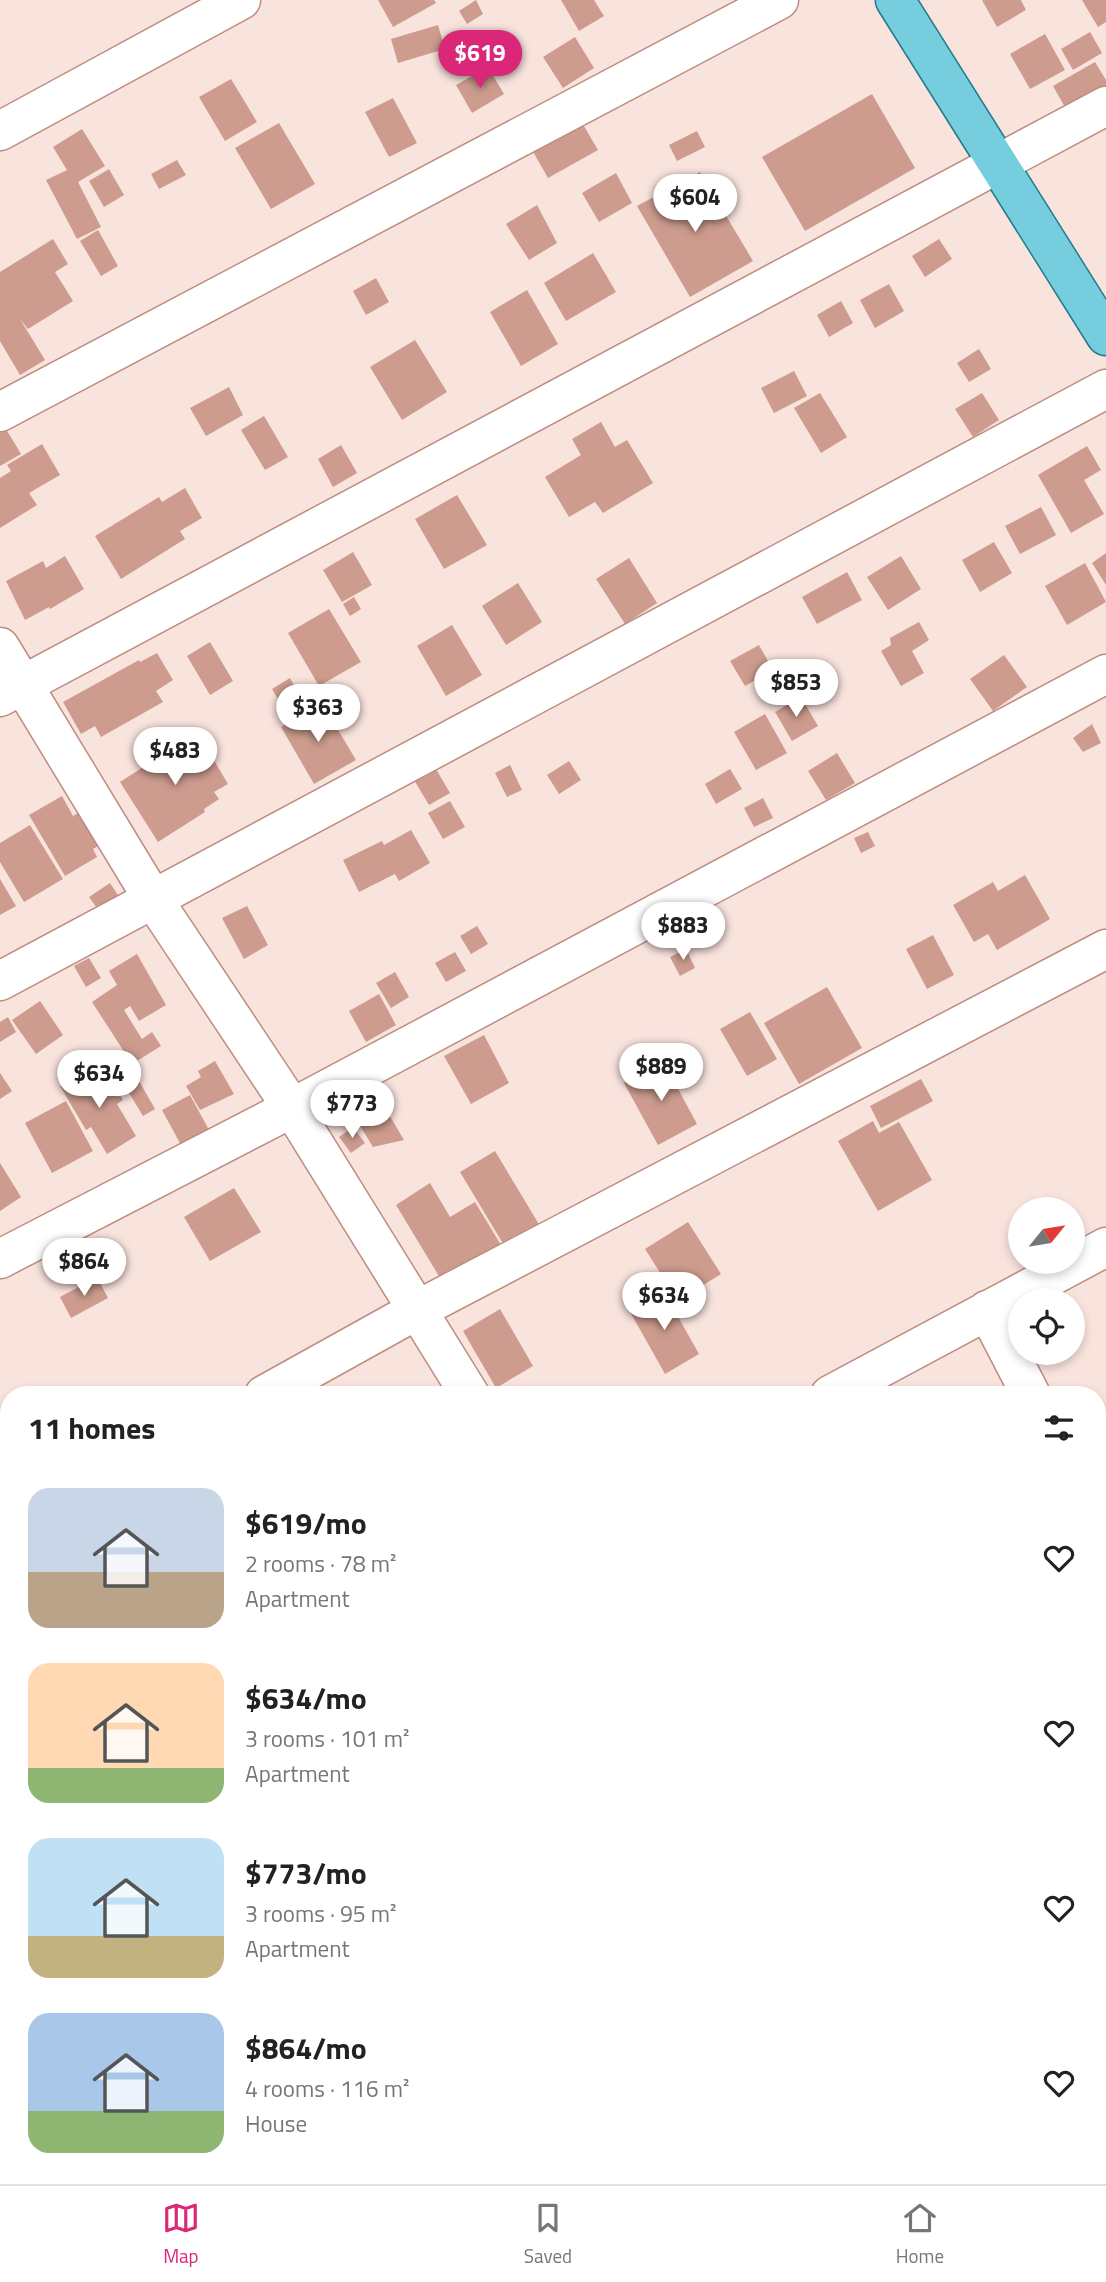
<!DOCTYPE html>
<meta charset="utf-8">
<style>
body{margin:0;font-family:"Titillium Web",sans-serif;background:#f2f2f2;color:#222;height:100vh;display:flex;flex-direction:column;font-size:26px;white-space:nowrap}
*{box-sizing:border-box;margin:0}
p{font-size:23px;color:#767676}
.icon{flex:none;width:38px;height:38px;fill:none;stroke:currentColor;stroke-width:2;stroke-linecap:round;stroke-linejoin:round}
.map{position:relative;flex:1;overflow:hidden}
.details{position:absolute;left:0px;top:1386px;width:1106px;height:798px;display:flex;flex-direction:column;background:#fff;border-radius:28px 28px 0 0;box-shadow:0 4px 10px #0003}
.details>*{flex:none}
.needle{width:46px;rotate:60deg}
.tools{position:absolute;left:1008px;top:1197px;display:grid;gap:14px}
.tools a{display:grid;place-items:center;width:77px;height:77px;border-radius:50%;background:#fff;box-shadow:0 4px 10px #0003;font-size:35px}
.price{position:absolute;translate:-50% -60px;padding:0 16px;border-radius:24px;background:#fff;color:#222;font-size:23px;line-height:46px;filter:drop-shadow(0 2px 4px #0008)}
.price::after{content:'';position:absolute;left:50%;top:42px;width:21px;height:16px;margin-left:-10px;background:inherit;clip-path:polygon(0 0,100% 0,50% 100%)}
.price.active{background:#db2777;color:#fff}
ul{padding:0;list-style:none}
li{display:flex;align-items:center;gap:21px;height:175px;padding:0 28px}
li span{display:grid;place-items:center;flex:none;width:196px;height:140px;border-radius:21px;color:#555}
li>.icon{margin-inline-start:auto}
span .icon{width:84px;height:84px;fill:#fffc;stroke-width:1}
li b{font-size:30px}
h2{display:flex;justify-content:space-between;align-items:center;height:84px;padding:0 28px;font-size:30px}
.tab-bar{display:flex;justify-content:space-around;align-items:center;height:98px;border-top:2px solid #e0e0e0;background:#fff;font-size:19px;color:#767676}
.tab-bar a{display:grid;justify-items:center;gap:4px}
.tab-bar .active{color:#db2777}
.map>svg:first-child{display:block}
.building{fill:#cd9c8e}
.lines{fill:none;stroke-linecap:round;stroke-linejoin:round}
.minor-casing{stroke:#bd8d7f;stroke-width:41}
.primary-casing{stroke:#237a8b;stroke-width:41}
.minor{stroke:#fff;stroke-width:38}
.primary{stroke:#76cddd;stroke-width:38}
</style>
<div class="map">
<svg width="1106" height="2184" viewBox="0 0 1106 2184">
<rect width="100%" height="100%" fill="#f9e3dd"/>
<!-- building -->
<path class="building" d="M378,0h56l2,3 -43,24z
M476,0l7,14 -16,10 -8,-13z
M561,0h33l10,16 -25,15z
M982,0h39l5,10 -29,17z
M1082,0h24v22l-8,5z
M438,25l7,24 -47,14 -7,-24z
M1090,32l12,21 -29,17 -12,-21z
M1045,34l20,36 -35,19 -20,-35z
M575,37l19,31 -31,20 -20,-31z
M1095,62l11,18v16l-36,20 -17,-30z
M488,67l16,27 -32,19 -16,-28z
M231,79l26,43 -32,19 -26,-44z
M872,94l43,74 -110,63 -43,-74z
M393,98l24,45 -28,14 -24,-45z
M581,121l17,29 -50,28 -16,-28z
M279,123l36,61 -44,25 -36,-61z
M82,129l23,37 -27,16 23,45 -24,12 -31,-59 21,-10 -14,-23z
M697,131l8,16 -28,14 -8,-16z
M177,160l9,15 -27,14 -8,-15z
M109,169l15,26 -20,12 -15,-26z
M700,172l53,89 -63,36 -53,-91z
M616,173l16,30 -33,19 -17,-29z
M537,205l20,38 -28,17 -23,-36z
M98,230l20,36 -17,10 -21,-35z
M53,239l15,25 -13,8 18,29 -45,28 -8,-10 25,41 -25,15 -20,-34v-69z
M939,239l13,20 -27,18 -13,-21z
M593,253l23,39 -50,29 -22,-38z
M376,278l13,24 -23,13 -13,-24z
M889,284l15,27 -29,17 -15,-28z
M527,290l31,54 -37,22 -31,-54z
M841,301l12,22 -24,14 -12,-22z
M415,340l32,52 -45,28 -32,-53z
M979,349l12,20 -22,13 -12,-19z
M794,371l13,25 -33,17 -13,-25z
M229,387l14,28 -37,21 -16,-28z
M820,393l27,44 -26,16 -27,-45z
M982,393l17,27 -26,17 -18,-28z
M264,416l24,41 -23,13 -24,-40z
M0,419l21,35 -21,12z
M601,422l14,25 12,-7 26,43 -50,30 -8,-11 -26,15 -24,-40 36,-22 -9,-16z
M42,444l18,31 -31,18 8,12 -37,23v-50l11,-7 -4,-6z
M341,445l16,28 -24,14 -15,-28z
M1087,446l14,24 -17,10 20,34 -33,19 -33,-58z
M185,488l17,30 -22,13 5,8 -64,40 -26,-43 64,-39 3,5z
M457,495l30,50 -43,24 -29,-50z
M1041,507l15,28 -36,19 -15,-28z
M994,542l18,31 -32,19 -18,-32z
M353,552l19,33 -30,17 -19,-32z
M1106,553v32l-14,-22z
M65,556l19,33 -34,20 -1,-2 -24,13 -19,-39 37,-20 3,7z
M901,556l20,33 -33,21 -21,-33z
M629,558l28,45 -32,21 -29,-45z
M1085,563l21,39 -39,23 -22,-39z
M847,572l15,28 -45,24 -15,-27z
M518,583l24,39 -36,23 -24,-39z
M354,597l7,12 -11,7 -7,-12z
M329,609l32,53 -42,24 -31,-53z
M919,622l10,18 -17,11 12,22 -23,13 -20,-35 10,-6 -1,-7z
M452,625l30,50 -36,21 -29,-50z
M210,642l23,39 -23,14 -23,-39z
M759,645l14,25 -28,16 -15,-25z
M157,653l16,27 -17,11 7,11 -62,35 -6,-11 -14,8 -18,-32 76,-42 1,2z
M1004,655l23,32 -34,24 -23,-32z
M290,678l12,22 -17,11 -13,-22z
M801,697l17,29 -26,15 -17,-29z
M322,703l34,57 -42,24 -33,-57z
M765,714l22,39 -31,17 -22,-38z
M1092,724l9,19 -18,9 -10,-14z
M181,734l9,16 13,-8 25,42 -14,8 5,7 -15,10 1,3 -47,30 -38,-60 39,-25 -5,-7z
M837,753l18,30 -29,17 -18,-29z
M429,757l21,36 -21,12 -21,-35z
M569,761l12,19 -22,14 -12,-19z
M510,765l12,25 -15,7 -12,-24z
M730,769l12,20 -26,15 -11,-20z
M62,796l11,20 17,-10 20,34 -17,9 4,8 -32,19 -36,-61z
M763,798l10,20 -19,9 -10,-19z
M450,801l15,26 -22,12 -15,-26z
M30,825l33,54 -39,23 -24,-40v-19z
M411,830l19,33 -31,18 -4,-7 -36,18 -16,-32 39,-19 2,4z
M868,832l7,14 -14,7 -7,-15z
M1025,875l25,44 -53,31 -9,-16 -14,8 -21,-37 40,-23 5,9z
M0,879l16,27 -16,9z
M110,883l12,18 -20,14 -13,-18z
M247,906l21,39 -24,14 -22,-41z
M477,926l11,18 -17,10 -11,-18z
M933,935l21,40 -27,14 -21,-40z
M686,949l9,19 -15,8 -10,-19z
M455,952l11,19 -20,11 -11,-19z
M137,954l29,51 -27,16 -9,-15 -6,4 18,29 10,-7 9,14 -29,18 -40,-62 25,-17 -8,-14z
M89,958l12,20 -15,9 -12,-21z
M395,972l14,25 -18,11 -15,-25z
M827,987l35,61 -63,36 -35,-61z
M379,994l17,31 -30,17 -17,-31z
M40,1001l23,34 -27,19 -24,-34z
M750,1012l27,47 -30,17 -27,-47z
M8,1017l8,15 -16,10v-20z
M484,1035l25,48 -38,21 -27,-48z
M124,1057l8,14 -18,10 -8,-14z
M215,1061l19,33 -34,16 -14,-24 15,-9 -3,-6z
M663,1061l34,63 -39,21 -34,-62z
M88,1069l11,19 13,-7 11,19 -6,4 19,32 -29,18 -16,-27 -5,3 -26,-44z
M0,1073l12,18 -12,8z
M921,1079l12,22 -52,27 -11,-22z
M139,1081l16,28 -12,7 -17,-28z
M190,1095l19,35 -28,15 -19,-35z
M66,1101l27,50 -41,22 -27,-50z
M382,1103l22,37 -31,7 -17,-28z
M873,1121l6,12 20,-11 33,58 -54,31 -40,-70z
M353,1127l12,16 -14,10 -12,-16z
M495,1151l51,85 -35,21 -51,-85z
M0,1163l21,34 -21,14z
M430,1183l20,34 25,-15 32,53 -59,36 -52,-86z
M234,1188l27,44 -51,29 -26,-44z
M688,1222l33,52 -43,27 -33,-52z
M97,1277l11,21 -37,20 -11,-21z
M663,1290l36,64 -34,20 -36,-64z
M500,1309l33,57 -37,22 -33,-57z
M9,1601v49l-9,-16v-28z
M3,1868l6,11v48l-9,5v-62z
M1097,1906l9,15 -9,4z
M1097,1944l9,14v9l-9,5z
M9,2037v32l-9,6v-33z
M1106,2074v35l-9,5v-36z
M9,2077v41l-4,2 -5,-9v-28z
M1106,2127v28l-2,1 -7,-12v-12z
M129,2175h10l5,9h-31z
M232,2175h30l4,6 -5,3h-25z
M315,2175h42l5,9h-42z
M632,2175h39l4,9h-42l-4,-7z
M702,2175h7l5,9h-26z
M763,2175h6l5,9h-20l-2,-3z
M795,2175h21l3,5 -7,4h-12z
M837,2175h23l5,9h-43z
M998,2175h41l3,7 -3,2h-36z"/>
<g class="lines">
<defs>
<path id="minor" d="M0,131l241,-131
M0,412l779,-412
M0,647l153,252 139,209 178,287
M0,697l1106,-591
M0,981l1106,-592
M0,1259l292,-151 814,-434
M987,1310l44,85
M264,1395l153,-85 689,-361
M830,1395l276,-148
M1097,1522l9,17
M0,1541l9,-5
M0,1844l9,-4
M1097,1856l9,17
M0,2130l9,16
M24,2175l5,9
M195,2175l5,9
M371,2175l5,9
M546,2175l5,9
M729,2175l5,9
M914,2175l5,9
M1089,2175l4,9
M436,2184l14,-9"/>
<path id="primary" d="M895,0l211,336"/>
</defs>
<!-- minor casing -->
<use href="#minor" class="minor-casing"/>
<!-- primary casing -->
<use href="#primary" class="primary-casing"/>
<!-- minor -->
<use href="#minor" class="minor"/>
<!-- primary -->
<use href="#primary" class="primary"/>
</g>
</svg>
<div class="tools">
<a><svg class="needle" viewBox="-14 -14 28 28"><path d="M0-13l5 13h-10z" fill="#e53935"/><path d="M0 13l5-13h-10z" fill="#767676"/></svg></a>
<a><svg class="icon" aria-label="locate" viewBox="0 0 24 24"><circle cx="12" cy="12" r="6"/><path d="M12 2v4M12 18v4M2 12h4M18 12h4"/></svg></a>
</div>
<b class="price active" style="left:480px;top:90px">$619</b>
<b class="price" style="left:695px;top:234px">$604</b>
<b class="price" style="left:796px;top:719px">$853</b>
<b class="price" style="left:318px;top:744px">$363</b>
<b class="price" style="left:175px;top:787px">$483</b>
<b class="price" style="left:683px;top:962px">$883</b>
<b class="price" style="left:661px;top:1103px">$889</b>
<b class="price" style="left:99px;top:1110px">$634</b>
<b class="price" style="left:352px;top:1140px">$773</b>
<b class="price" style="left:84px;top:1298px">$864</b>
<b class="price" style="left:664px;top:1332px">$634</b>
<section class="details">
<h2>11 homes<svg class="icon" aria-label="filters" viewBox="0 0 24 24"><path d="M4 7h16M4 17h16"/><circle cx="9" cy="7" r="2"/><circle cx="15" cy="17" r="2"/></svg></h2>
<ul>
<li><span style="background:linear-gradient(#c9d6e8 60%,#b9a48a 0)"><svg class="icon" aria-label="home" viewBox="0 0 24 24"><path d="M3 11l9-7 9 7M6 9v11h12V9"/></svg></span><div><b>$619/mo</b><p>2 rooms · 78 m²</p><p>Apartment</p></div><svg class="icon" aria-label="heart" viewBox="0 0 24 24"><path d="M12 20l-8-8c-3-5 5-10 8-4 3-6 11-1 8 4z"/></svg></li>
<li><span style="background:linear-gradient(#ffd9b3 75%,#8fb573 0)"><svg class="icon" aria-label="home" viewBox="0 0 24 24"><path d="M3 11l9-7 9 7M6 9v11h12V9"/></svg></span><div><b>$634/mo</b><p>3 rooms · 101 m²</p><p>Apartment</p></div><svg class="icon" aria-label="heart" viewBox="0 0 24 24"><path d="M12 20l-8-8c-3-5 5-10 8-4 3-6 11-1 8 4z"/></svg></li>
<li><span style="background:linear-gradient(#bfe0f5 70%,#c2b280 0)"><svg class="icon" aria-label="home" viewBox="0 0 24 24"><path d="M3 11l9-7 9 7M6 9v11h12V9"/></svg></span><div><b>$773/mo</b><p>3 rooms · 95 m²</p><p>Apartment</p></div><svg class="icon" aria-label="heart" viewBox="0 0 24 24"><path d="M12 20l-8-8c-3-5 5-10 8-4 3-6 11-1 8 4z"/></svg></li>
<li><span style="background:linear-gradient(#a9c7e8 70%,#8fb573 0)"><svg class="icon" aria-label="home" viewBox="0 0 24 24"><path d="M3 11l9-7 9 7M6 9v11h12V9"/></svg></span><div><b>$864/mo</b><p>4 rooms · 116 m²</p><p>House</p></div><svg class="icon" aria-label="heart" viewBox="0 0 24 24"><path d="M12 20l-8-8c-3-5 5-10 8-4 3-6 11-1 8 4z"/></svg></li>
</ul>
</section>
</div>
<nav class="tab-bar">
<a class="active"><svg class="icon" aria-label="map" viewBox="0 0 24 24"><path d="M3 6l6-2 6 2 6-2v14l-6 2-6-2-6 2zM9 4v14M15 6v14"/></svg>Map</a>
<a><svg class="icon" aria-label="saved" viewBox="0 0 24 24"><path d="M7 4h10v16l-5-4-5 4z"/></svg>Saved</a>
<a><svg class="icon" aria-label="home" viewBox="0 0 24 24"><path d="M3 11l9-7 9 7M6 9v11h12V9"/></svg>Home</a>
</nav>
